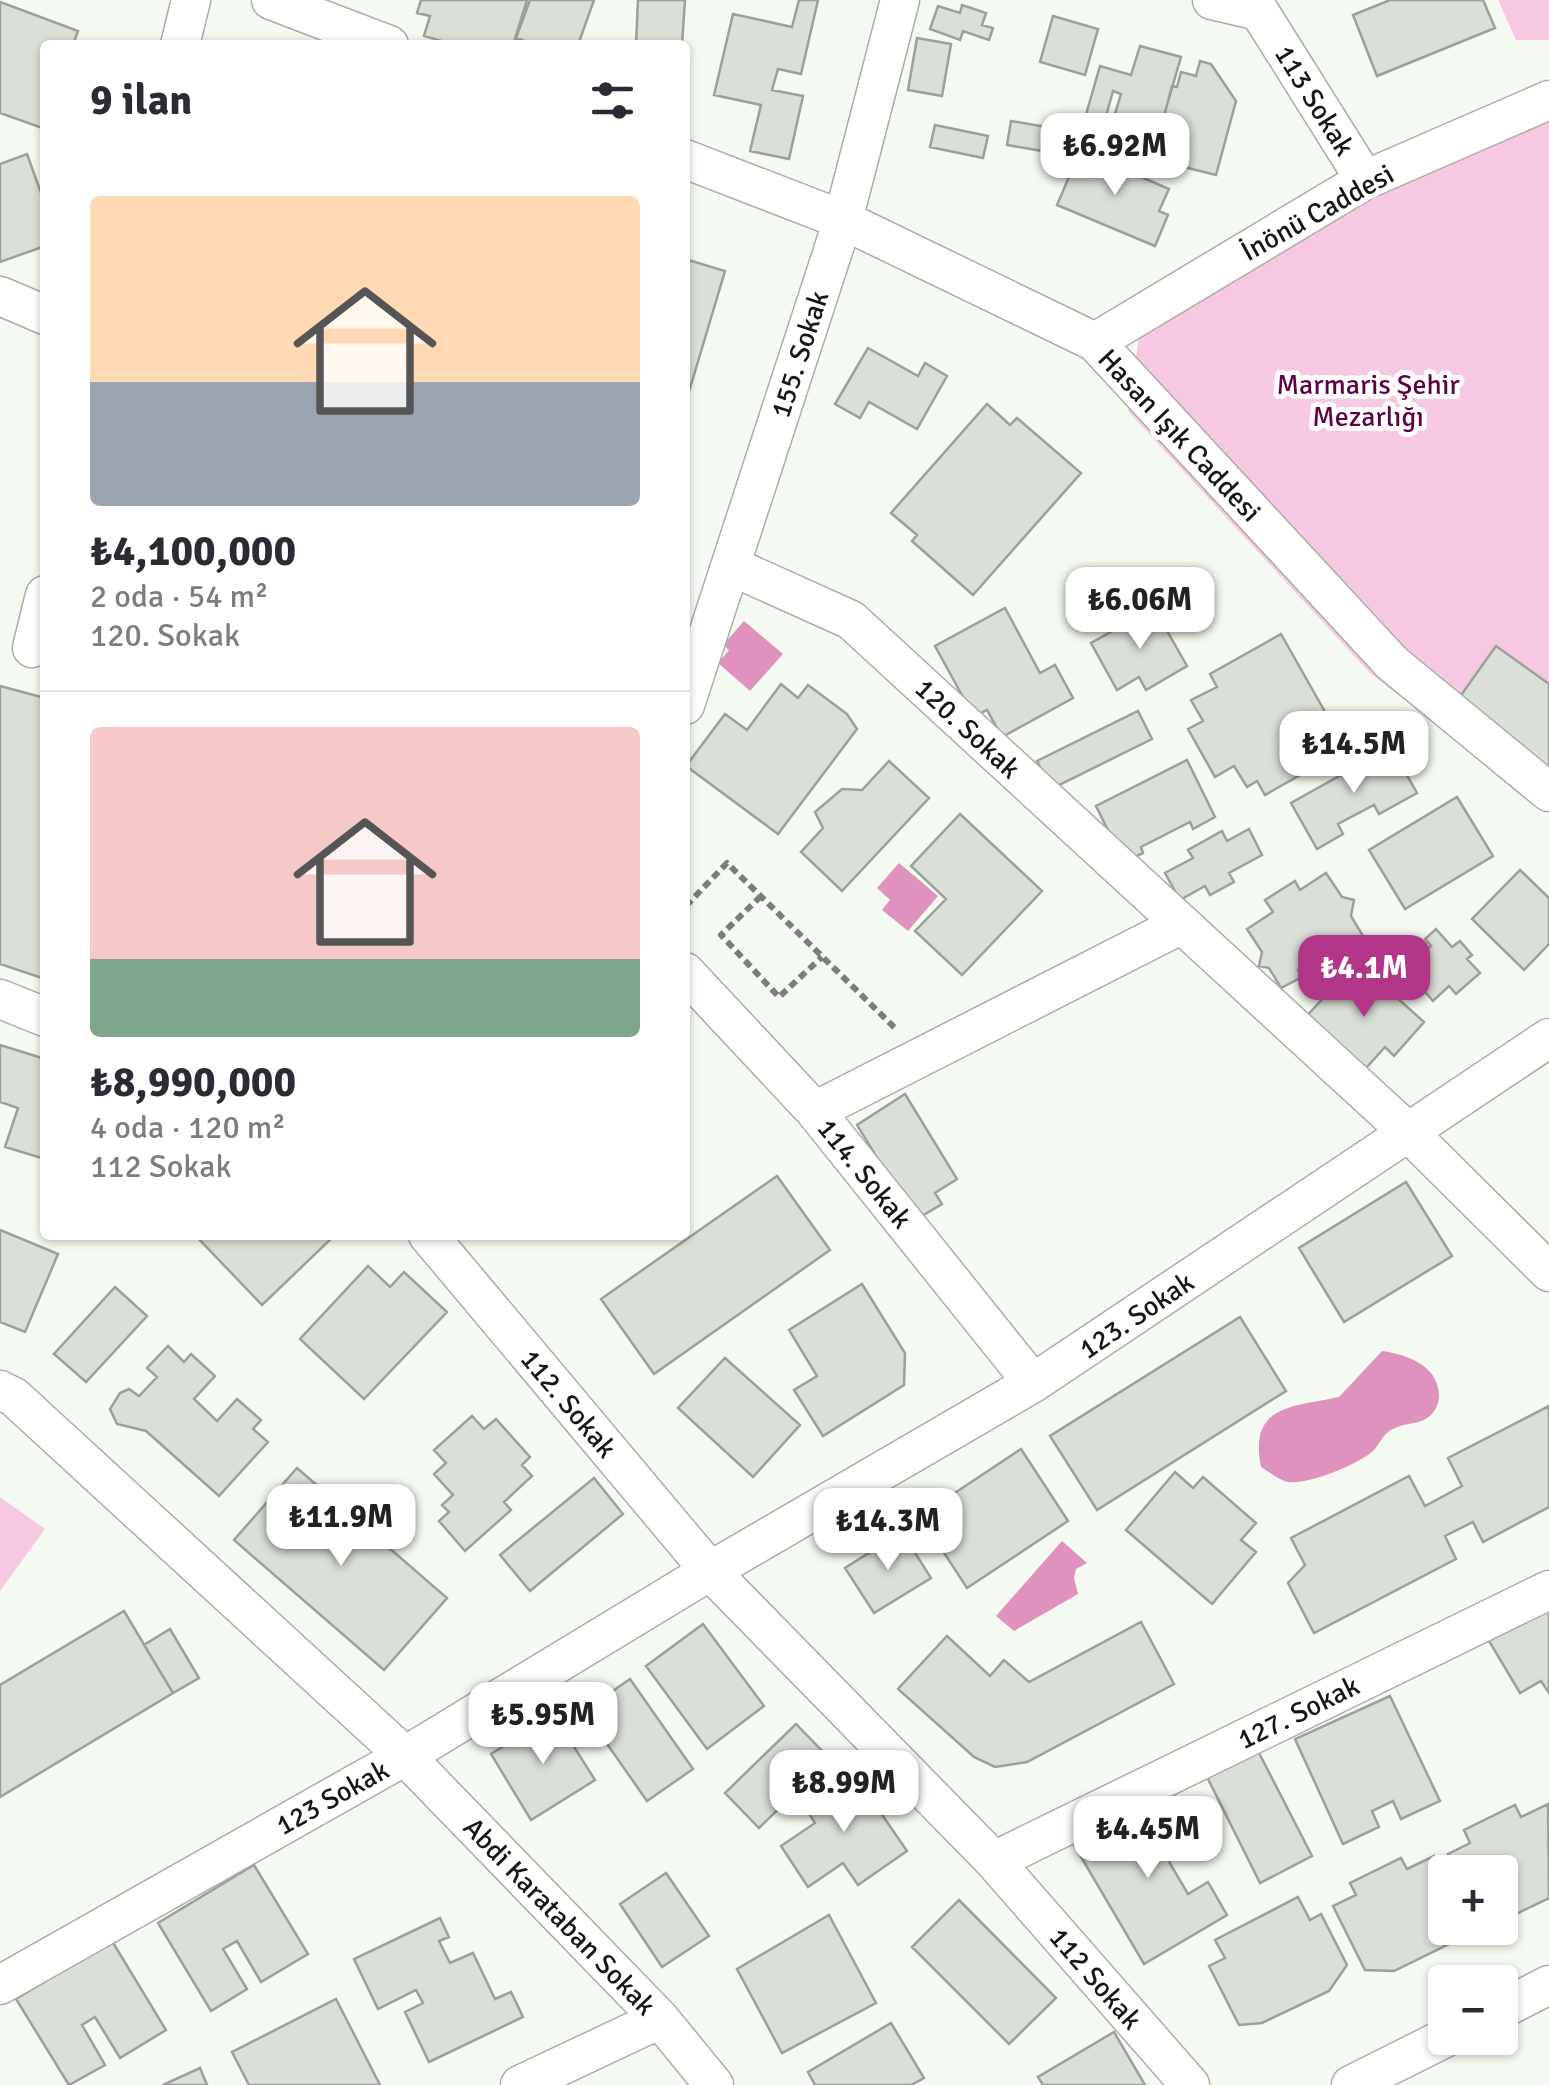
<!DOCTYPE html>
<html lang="tr">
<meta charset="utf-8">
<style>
body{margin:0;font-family:Signika,sans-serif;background:#f2f2f3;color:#2b2b33;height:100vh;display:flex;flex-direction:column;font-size:38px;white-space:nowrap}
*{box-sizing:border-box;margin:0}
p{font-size:32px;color:#7c7c81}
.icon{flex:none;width:55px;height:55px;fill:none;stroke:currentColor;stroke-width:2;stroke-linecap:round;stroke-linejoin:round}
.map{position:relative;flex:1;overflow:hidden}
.sheet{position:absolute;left:40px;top:40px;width:650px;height:1200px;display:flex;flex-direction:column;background:#fff;border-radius:10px;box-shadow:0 2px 8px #0004}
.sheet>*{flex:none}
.buttons{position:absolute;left:1428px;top:1855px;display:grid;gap:20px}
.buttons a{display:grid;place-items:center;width:90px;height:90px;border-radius:10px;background:#fff;box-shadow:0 2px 8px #0004;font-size:50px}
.price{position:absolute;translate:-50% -85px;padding:0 22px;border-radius:20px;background:#fff;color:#222;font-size:32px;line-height:65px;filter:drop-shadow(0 2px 5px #0008)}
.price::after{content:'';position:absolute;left:50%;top:60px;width:30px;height:22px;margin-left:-15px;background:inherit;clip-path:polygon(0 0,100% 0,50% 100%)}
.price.on{background:#b23687;color:#fff}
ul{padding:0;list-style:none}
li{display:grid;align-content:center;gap:20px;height:530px;padding:0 50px}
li+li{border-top:2px solid #e1e1e2}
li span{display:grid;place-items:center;height:310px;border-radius:10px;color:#555}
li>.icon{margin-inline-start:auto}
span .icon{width:180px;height:180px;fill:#fffc;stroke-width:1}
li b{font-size:42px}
h2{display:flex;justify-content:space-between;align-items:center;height:120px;padding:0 50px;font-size:42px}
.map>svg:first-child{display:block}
.green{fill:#f7c8e2}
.water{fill:#de92bd}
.building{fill:#dae0d8;stroke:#9ba199;stroke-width:2.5}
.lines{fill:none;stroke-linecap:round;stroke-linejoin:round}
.minor-casing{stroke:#a9aea6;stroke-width:41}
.path{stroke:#7a7e78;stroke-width:6;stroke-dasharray:8 5;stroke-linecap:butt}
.minor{stroke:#fff;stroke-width:38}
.labels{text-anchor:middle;stroke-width:10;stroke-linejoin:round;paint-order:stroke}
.street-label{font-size:28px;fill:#151714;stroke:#fff}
.park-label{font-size:28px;fill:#5f0144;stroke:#fff}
</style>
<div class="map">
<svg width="1549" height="2085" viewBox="0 0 1549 2085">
<rect width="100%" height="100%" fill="#f4faf1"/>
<!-- green -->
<path class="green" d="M1498,0h51v40h-33z
M1549,102v711l-179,-140 -242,-262 13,-88 214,-127z
M0,1497l45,32 -45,62z"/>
<!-- water -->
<path class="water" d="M744,621l39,33 -33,37 -32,-28 11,-13 -6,-5z
M899,863l39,33 -30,35 -26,-21 8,-10 -13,-12z
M1382,1351c26,4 55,14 57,43 0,8 -2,15 -8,21 -11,10 -23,7 -36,13 -11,4 -14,14 -21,22 -14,14 -66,35 -86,32 -10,-2 -18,-10 -27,-15 -13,-64 35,-60 78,-70z
M1062,1541l25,22 -11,6 -2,9 4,16 -64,37 -18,-15z"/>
<!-- building -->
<path class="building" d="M421,0h106l-14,45h-58l-31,-9 6,-20 -13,-3z
M530,0h64l-16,45h-42l-20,-7z
M638,0h47l-3,45h-46z
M799,0h19l-17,74 -23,-5 -6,21 31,6 -14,63 -39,-8 11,-46 -47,-10 19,-81 59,13z
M1390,0h93l12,28 -118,48 -24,-61z
M0,2l78,29 -5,14h-28v75l-3,8 -42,-15z
M962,5l24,8 -4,12 11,3 -4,12 -26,-9 -3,9 -30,-11 8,-23 22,7z
M1053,16l45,13 -13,46 -45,-13z
M917,38l34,6 -9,52 -34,-6z
M1140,46l41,11 -27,93 -46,-13 13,-43 -8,-3 -11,40 -19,-6 17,-59 31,9z
M1200,61l11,3 25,37 -20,74 -44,-11 4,-15 -16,-4 6,-25h-3l9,-34 5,1 4,-15 15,4z
M1011,121l41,7 -4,24 -41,-7z
M935,125l53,11 -5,22 -53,-11z
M1080,151l89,38 -10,22 9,4 -13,31 -98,-41z
M27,154l18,50v42l-45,16v-98z
M685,259l40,12 -40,134z
M868,348l50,28 7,-13 22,13 -30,53 -48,-27 -9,16 -25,-14z
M987,404l23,21 7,-7 64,55 -108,122 -61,-54 5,-6 -26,-22z
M1005,608l35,65 15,-8 18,33 -71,39 -15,-27 -13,7 -39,-71z
M1154,608l33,58 -41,24 -7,-13 -22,13 -26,-47z
M1281,634l65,115 -81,46 -8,-14 -10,6 -13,-21 -19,11 -27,-48 15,-8 -12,-21 26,-13 -7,-13z
M1496,646l53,38v89l-95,-68z
M781,684l17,14 10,-13 39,29 10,15 -79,105 -92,-68 39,-52 22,16z
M0,686l45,12v281l-45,-15z
M1138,711l14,28 -101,50 -14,-28z
M1391,747l26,46 -38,21 -5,-9 -36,19 5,10 -26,15 -26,-46z
M1187,760l28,57 -22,12 -3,-7 -49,25 2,6 -19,9 -28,-56z
M889,761l40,37 -87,93 -41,-39 22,-24 -8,-16 27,-23 20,1z
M1457,797l36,59 -88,53 -36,-59z
M960,814l82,77 -80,84 -47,-44 31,-32 -35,-33z
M1249,829l13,26 -33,18 5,9 -24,13 -5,-9 -25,14 -15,-27 28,-15 -5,-8 34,-19 5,10z
M1520,870l29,28v46l-25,26 -52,-51z
M1326,873l16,24 12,3 -3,16 15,25 -26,15 -4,-8 -38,22 4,7 -21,11 -12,-20 -10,-2 3,-14 -15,-23 26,-17 -8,-12 30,-19 5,9z
M1436,929l16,18 8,-6 12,14 -5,4 13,14 -24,21 -7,-8 -16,15 -28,-32 26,-23 -6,-7z
M1367,971l57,51 -30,34 -9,-9 -19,21 -64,-47 38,-41 10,9z
M0,1045l45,14v100l-40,-12 13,-39 -18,-6z
M905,1094l52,85 -22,14 7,11 -27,16 -58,-95z
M777,1176l53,74 -176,124 -53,-75z
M1406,1182l46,74 -108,66 -45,-74z
M0,1230l58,24 -33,78 -25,-10z
M195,1235h140l-73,70z
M368,1266l22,21 14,-15 43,40 -83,87 -64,-60z
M862,1284l43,69 -1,32 -81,51 -29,-46 23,-14 -28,-46z
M115,1287l32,29 -61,66 -32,-28z
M1240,1317l46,74 -189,119 -47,-74z
M168,1346l16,16 7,-8 24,22 -21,23 23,22 20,-22 24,21 -8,9 15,13 -49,54 -73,-65 -29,-7 -7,-15 10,-16 9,-4 10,7 18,-19 -10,-9z
M725,1358l75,67 -47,52 -75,-69z
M1549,1406v101l-66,35 -10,-20 -28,14 11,23 -142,74 -26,-50 17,-18 -14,-27 118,-62 16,30 37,-20 -14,-28z
M472,1416l12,13 12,-10 34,38 -8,8 10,11 -28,26 7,8 -46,41 -26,-30 10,-9 -7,-7 11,-10 -19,-21 12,-11 -12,-13z
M1021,1449l47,72 -101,67 -47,-72z
M297,1468l150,130 -63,72 -150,-130z
M1175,1472l18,16 10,-11 53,46 -15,17 15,12 -44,52 -86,-74z
M594,1478l29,36 -93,77 -30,-36z
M902,1532l29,46 -57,35 -29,-45z
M1549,1605v88l-8,-12 -21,12 -31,-52z
M124,1611l49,82 -173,104v-112z
M1141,1622l33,62 -147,78 -32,5 -21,-10 -76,-68 49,-53 43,40 14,-16 25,22z
M703,1624l61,82 -57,43 -61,-83z
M170,1629l29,49 -26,15 -29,-48z
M630,1679l63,90 -46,32 -63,-90z
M1390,1696l50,105 -39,18 -8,-18 -21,10 7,16 -36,17 -48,-105z
M554,1715l41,65 -64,40 -40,-66z
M796,1724l34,35 -71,69 -34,-35z
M1258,1751l54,105 -52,27 -53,-106z
M852,1771l55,80 -49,34 -15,-22 -35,24 -27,-41 34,-23 -12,-19z
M1157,1796l28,47 -20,12 23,39 20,-12 19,33 -83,49 -70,-119z
M1548,1804l1,94 -41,20h-8v-46h-43l-9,-18 22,-11 -6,-13 51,-25 6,12z
M1434,1856l11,23v49h15l-7,14 -59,29 -29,-1 -32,-64 23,-11 -6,-12 51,-25 6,11z
M254,1865l54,89 -47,28 -24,-41 -14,8 24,40 -36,22 -53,-88z
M666,1873l43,63 -47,31 -42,-63z
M1298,1897l12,23 11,-6 26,51 -18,26 -67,32 -23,2 -30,-59 16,-8 -10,-18z
M959,1900l97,98 -47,46 -97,-97z
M829,1915l47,88 -94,50 -45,-84z
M440,1918l9,19 -10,4 11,22 23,-10 22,46 16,-7 12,25 -94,45 -24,-50 18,-9 -7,-13 -38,19 -24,-50z
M112,1941l54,89 -46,28 -25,-41 -13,8 23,40 -36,20 -53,-86z
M336,1999l44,86h-131l-17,-33z
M891,2023l33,55 -13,7h-96l-7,-13z
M1114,2032l31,53h-102l-5,-8z
M200,2068l7,17h-44z"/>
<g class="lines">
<defs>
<path id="minor" d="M271,0l118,45
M1212,0l47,11 106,169
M180,45l11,-45
M685,159l158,61 252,122 297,321 157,129
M0,296l45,19
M1095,342l270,-162 184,-80
M731,566l120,54 557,512 141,140
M32,648l13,-53
M685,705l158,-485 57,-220
M685,972l130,139 218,272
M0,999l45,18
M815,1111l367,-187
M428,1235l282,336 284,290 196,224
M0,1390l14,7 391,359 255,263 54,66
M994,1861l555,-271
M0,1985l405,-229 305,-185 323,-188 516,-345
M1500,2010l49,-25
M520,2085l140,-66
M1351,2085l94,-47"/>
</defs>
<!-- minor casing -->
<use href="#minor" class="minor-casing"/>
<!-- path -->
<path class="path" d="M761,896l-40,39 58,62 43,-40
M686,906l41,-43 170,167"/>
<!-- minor -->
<use href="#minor" class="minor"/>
</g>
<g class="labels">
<!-- street labels -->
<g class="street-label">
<text transform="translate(1315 100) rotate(58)" y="10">113 Sokak</text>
<text transform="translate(1317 212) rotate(-29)" y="10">İnönü Caddesi</text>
<text transform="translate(799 354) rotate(-72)" y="10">155. Sokak</text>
<text transform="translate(1180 435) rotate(47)" y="10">Hasan Işık Caddesi</text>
<text transform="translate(968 728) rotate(43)" y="10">120. Sokak</text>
<text transform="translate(865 1173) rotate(51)" y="10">114. Sokak</text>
<text transform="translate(1136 1315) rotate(-34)" y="10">123. Sokak</text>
<text transform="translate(569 1403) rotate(50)" y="10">112. Sokak</text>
<text transform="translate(1298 1712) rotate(-26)" y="10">127. Sokak</text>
<text transform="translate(332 1797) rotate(-29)" y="10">123 Sokak</text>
<text transform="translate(560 1916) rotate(46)" y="10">Abdi Karataban Sokak</text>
<text transform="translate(1096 1978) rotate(49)" y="10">112 Sokak</text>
</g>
<!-- park labels -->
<g class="park-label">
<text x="1368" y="394">Marmaris Şehir<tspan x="1368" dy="32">Mezarlığı</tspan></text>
</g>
</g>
</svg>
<div class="buttons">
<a>+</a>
<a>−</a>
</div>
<b class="price" style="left:1115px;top:198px">₺6.92M</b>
<b class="price" style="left:1140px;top:652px">₺6.06M</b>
<b class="price" style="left:1354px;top:796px">₺14.5M</b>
<b class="price on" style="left:1364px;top:1020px">₺4.1M</b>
<b class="price" style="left:341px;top:1569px">₺11.9M</b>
<b class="price" style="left:888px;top:1573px">₺14.3M</b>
<b class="price" style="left:543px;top:1767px">₺5.95M</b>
<b class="price" style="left:844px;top:1835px">₺8.99M</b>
<b class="price" style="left:1148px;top:1881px">₺4.45M</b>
<section class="sheet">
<h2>9 ilan<svg class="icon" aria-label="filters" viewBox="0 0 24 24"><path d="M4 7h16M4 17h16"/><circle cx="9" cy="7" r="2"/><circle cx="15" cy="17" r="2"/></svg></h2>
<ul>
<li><span style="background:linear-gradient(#ffd9b3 60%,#9aa5b1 0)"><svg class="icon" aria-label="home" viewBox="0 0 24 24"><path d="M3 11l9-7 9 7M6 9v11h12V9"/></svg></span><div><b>₺4,100,000</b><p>2 oda · 54 m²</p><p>120. Sokak</p></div></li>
<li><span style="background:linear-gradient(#f6c9c9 75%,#7fa58c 0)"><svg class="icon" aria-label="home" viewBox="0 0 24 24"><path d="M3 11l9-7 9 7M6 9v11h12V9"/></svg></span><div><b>₺8,990,000</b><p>4 oda · 120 m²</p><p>112 Sokak</p></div></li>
</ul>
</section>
</div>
